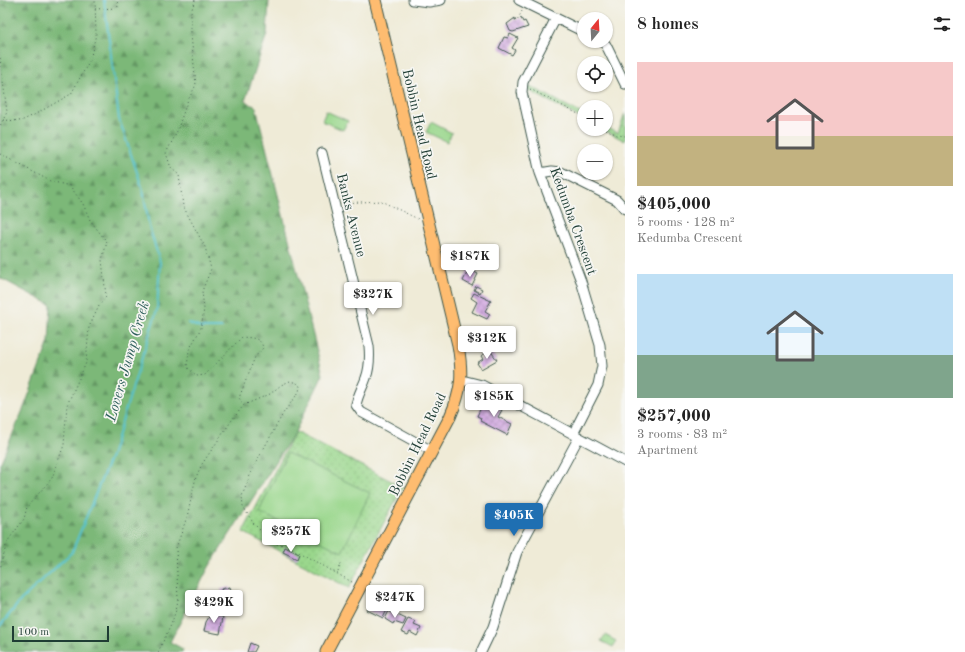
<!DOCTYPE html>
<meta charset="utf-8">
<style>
body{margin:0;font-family:"Old Standard TT",serif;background:#f6f6f6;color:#222;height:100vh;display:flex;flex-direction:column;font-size:15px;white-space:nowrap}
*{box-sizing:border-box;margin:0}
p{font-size:13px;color:#767676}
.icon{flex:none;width:22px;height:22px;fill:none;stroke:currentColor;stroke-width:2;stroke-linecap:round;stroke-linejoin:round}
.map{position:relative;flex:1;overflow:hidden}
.side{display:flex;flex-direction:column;background:#fff;width:340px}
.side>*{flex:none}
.needle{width:26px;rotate:18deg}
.fabs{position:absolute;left:577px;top:12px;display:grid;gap:8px}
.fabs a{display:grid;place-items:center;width:36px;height:36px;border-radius:50%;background:#fff;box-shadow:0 1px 3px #0004;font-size:20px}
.scale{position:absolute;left:12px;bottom:10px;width:97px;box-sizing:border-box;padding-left:4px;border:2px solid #1f3d34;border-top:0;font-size:11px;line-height:14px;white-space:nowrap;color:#1f3d34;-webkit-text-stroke:3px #f6f6f2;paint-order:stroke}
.price{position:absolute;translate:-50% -34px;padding:0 9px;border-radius:4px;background:#fff;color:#222;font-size:13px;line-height:26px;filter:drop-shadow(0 1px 2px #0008)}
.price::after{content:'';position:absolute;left:50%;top:24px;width:12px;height:9px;margin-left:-6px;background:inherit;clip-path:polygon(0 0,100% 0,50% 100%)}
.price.selected{background:#1f6fb2;color:#fff}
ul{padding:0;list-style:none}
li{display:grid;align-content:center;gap:8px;height:212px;padding:0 12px}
li span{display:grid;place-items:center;height:124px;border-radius:0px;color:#555}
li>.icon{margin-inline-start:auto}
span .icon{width:72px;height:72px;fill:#fffc;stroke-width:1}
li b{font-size:17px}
h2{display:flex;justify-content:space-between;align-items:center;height:48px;padding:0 12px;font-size:17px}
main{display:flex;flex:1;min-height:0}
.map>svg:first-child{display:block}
.forest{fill:url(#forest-firs);stroke:#4d7a56}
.park{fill:url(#park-dots);stroke:#5c8a60}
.pitch{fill:#9ad78c;stroke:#5c8a60}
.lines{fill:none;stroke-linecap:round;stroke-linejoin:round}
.stream{stroke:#56c3cf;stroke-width:2}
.building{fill:url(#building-cross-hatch)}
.minor-casing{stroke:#3e574c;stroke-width:11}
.major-casing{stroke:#3e574c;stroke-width:13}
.path{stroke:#3e574c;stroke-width:1;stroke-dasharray:1 3;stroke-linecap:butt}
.minor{stroke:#fff;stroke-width:9}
.major{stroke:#febc70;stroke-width:11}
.labels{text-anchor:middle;stroke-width:3.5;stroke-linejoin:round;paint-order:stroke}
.street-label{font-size:14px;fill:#1f3d34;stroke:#f6f6f2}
.water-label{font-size:15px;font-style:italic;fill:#2d5e5b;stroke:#f6f6f2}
</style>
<main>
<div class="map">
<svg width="625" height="652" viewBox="0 0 625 652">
<defs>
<pattern id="forest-firs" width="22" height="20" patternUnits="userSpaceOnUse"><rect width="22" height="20" fill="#7bb878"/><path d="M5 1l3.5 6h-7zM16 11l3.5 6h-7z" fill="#649763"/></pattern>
<pattern id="park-dots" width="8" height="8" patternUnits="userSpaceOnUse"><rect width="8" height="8" fill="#9ad78c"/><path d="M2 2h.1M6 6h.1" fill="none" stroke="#84b979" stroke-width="1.8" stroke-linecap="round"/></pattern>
<pattern id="building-cross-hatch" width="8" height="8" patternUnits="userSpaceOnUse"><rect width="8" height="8" fill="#d2a8e1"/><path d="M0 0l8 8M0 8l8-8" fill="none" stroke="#aa8ab7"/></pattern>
</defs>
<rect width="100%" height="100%" fill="#f6f6f2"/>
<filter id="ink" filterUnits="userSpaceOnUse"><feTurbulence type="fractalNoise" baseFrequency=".025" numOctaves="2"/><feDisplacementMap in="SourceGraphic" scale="8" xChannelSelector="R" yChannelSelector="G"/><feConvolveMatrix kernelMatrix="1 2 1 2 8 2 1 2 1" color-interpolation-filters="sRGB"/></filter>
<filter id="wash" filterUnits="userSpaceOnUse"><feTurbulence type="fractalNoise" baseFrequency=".012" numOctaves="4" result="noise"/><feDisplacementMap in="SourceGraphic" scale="16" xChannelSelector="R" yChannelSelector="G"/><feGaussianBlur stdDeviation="0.9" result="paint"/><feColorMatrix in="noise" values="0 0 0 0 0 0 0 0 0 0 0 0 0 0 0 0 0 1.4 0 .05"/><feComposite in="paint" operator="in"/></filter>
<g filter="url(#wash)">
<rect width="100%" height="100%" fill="#efebd7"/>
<!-- forest -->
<path class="forest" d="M0,0h269l-2,34 -22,67 11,6 67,268 -28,57 -86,135 -39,75 13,7 -1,3h-182v-188l25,-59 24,-63 2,-37 -51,-27z"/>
<!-- park -->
<path class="park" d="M530,86l54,29v5l-56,-30z
M625,113v28l-23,-12h4v-2l12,6z
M295,432l108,55 -54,101 -106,-56z"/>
<!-- pitch -->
<path class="pitch" d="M326,111l22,10 -5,9 -21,-9z
M431,122l21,11 -5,9 -21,-10z
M287,453l83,40 -28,59 -83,-40z
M605,635l11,6 -3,6 -12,-6z"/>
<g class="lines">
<!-- stream -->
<path class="stream" d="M188,323l13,5h21
M0,626l21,-26 51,-48 39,-96 46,-146 3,-48 -11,-36 -6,-36 -24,-71 -15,-119"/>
</g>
<g id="blocks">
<!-- building -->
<path class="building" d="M515,18v2l6,-2 2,4 2,-1 3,6 -15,5 -3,-1 -3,-7z
M510,34l8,4 -6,10 3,2 -3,5 -13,-7 5,-11 4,1z
M469,269l9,5 -6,12 -9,-5z
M476,286l6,3 -2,4 -6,-3z
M474,293l17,8 -6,10 5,3 -3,5 -15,-7 5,-10 -6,-4z
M490,350l7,10 -16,9 -4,-6 6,-4 -2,-3z
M484,401l18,9 -4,7 14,7 -5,11 -27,-14 1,-3 -4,-2z
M285,547l14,7 -2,5 -14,-7z
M230,587l5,20 -12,3 -1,-3 -7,1 -3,-12 10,-3 -1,-4z
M372,600l9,4 -1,3 7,3 -4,8 -16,-8z
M389,611l17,8 -3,6 -9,-3 -1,2 -8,-5z
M211,614l12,3 -3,17 -16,-3 2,-9 3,-5 1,1z
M408,619l8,3 -2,3 7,3 -4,8 -7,-4 -2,3 -7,-3z
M250,643l7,3 -3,6h-7z"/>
</g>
</g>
<g filter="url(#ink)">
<use href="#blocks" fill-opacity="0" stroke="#3e574c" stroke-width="1"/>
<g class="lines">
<defs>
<path id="minor" d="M413,0l16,2 12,-2
M519,0l65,32
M556,18l-33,64 -1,10 18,81 41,108 19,64 2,21 -4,19 -25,49
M601,41l5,4 19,39
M322,153l47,193c1,11 1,21 -3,32 -3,9 -8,16 -10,27l5,7 71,39
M540,173l12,-2 9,1 56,28 8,9
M462,380l20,5 143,77
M481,652l12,-25 24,-75 62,-115"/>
<path id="major" d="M326,652l124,-235c12,-27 13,-43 8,-72l-83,-345"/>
</defs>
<!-- minor casing -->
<use href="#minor" class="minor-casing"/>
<!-- major casing -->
<use href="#major" class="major-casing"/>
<!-- path -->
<path class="path" d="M195,0l-4,12v23l5,50 -9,17 -11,32 -10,19 5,15 8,7 4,31 22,41 6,22 -9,22 2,18 -3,19 -12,22 -2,17 10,9 8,-1 37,-38c9,1 19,0 21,11l-8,9 -16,41 5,7
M95,9l23,-1 -1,-8
M518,19l4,-8
M0,58l7,54 -7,14
M530,89l54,28
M3,120l18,1 13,-6 37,-21 19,-34 6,-26 -1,-34
M606,129l11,6 8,1
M0,154l50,27 20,5 13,18 7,16 17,22 -5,18 4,36 -7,10 -10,21 -3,36 -19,42 -3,40 -12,33 -25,29 -3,12 -17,23 -7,27
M341,203l40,-2 37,18
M338,572l4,-11
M158,652l13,-27 5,-15 2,-10 -2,-52 11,-31 9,-40 6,-13 30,-44 12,-15 26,-11 11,-9 9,-4 7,2 3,3 -1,6 -15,20 -31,56 -11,28 1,11 11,17 20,20 12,1 66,37"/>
<!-- minor -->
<use href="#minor" class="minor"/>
<!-- major -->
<use href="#major" class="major"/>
</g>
</g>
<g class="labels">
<!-- street labels -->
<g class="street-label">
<text transform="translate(420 124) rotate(77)" y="5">Bobbin Head Road</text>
<text transform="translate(352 215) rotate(76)" y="5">Banks Avenue</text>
<text transform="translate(574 221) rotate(70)" y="5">Kedumba Crescent</text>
<text transform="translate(417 444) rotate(-64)" y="5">Bobbin Head Road</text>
</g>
<!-- water labels -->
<g class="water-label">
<text transform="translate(127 361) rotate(-74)" y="5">Lovers Jump Creek</text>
</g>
</g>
</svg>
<div class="fabs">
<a><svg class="needle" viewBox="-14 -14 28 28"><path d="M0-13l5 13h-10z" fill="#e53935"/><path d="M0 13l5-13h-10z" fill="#767676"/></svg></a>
<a><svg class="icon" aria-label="locate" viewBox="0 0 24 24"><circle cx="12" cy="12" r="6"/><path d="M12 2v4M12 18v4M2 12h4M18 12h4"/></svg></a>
<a>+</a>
<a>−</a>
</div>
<div class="scale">100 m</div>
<b class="price" style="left:470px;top:278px">$187K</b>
<b class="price" style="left:373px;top:316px">$327K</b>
<b class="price" style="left:487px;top:360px">$312K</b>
<b class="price" style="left:494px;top:418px">$185K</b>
<b class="price selected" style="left:514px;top:537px">$405K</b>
<b class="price" style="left:291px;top:553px">$257K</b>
<b class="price" style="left:395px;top:619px">$247K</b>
<b class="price" style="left:214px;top:624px">$429K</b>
</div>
<section class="side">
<h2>8 homes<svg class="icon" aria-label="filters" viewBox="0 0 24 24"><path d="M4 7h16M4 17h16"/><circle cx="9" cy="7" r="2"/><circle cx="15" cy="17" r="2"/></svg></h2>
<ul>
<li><span style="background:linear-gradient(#f6c9c9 60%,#c2b280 0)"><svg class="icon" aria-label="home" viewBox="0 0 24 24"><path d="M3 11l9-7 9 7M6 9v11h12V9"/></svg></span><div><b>$405,000</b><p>5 rooms · 128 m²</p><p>Kedumba Crescent</p></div></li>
<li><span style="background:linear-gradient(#bfe0f5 65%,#7fa58c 0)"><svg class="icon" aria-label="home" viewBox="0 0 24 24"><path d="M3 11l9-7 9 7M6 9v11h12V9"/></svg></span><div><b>$257,000</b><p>3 rooms · 83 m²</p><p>Apartment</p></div></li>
</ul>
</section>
</main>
